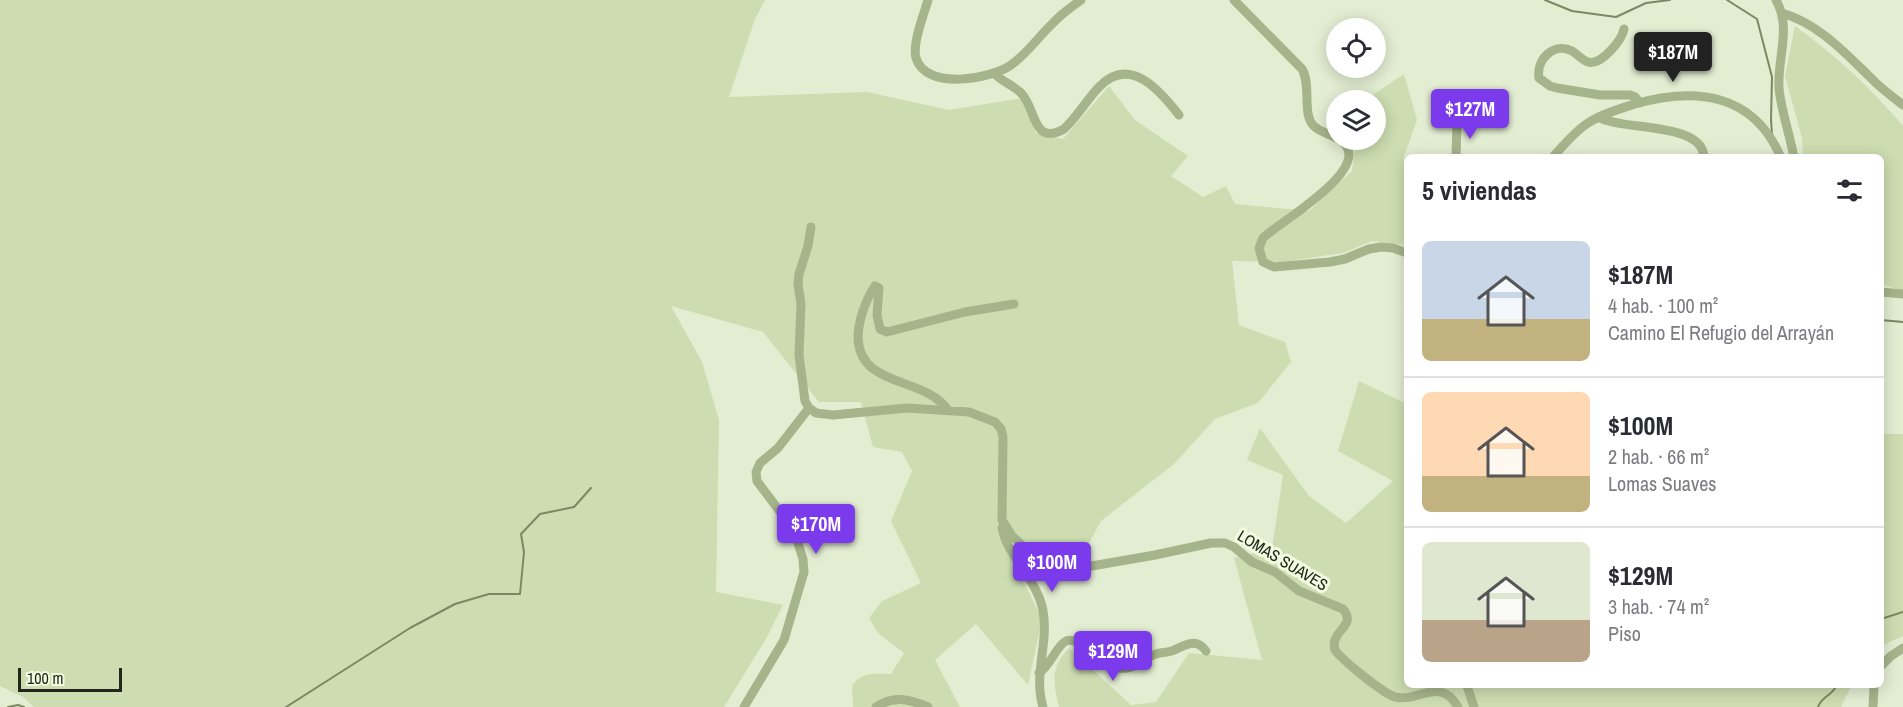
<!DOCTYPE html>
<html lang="es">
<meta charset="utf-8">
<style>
body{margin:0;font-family:"Archivo Narrow",sans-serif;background:#f7f7f7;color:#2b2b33;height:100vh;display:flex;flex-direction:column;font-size:22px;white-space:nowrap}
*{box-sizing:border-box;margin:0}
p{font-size:20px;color:#7c7c81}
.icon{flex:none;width:33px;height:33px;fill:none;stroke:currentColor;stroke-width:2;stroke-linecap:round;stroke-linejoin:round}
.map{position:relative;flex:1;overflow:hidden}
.side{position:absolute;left:1404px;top:154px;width:480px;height:534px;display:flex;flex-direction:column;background:#fff;border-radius:9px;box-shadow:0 3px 15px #0003}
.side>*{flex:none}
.fabs{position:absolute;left:1326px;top:18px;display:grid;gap:12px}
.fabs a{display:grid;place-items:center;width:60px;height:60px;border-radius:50%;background:#fff;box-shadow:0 3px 15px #0003;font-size:30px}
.scale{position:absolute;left:18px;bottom:15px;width:104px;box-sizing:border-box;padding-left:6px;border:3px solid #21251b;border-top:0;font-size:16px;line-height:21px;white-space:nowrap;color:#21251b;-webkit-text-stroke:4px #f1fbdf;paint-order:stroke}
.price{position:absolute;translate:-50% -51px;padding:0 14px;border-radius:6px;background:#7c3aed;color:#fff;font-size:20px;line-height:39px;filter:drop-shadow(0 2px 3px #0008)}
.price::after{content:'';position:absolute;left:50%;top:36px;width:18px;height:14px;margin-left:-9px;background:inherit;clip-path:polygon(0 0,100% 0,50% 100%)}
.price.on{background:#222;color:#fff}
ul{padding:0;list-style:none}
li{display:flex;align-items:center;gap:18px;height:150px;padding:0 18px}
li+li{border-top:2px solid #e1e1e2}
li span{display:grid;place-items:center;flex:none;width:168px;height:120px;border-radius:9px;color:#555}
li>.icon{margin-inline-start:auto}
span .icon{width:72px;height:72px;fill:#fffc;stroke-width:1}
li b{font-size:26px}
h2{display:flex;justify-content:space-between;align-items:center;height:72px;padding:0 18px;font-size:26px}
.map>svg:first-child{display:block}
.green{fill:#cdddb1}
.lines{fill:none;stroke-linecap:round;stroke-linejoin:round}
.stream{stroke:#7b8863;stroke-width:2}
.minor{stroke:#a6b48b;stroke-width:9}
.labels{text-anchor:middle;stroke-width:6;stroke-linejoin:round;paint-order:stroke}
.street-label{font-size:16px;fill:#21251b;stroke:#f1fbdf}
</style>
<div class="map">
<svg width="1903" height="707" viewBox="0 0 1903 707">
<rect width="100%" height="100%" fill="#e3edd2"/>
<!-- green -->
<path class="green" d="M0,0h765l-10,19 -26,78 138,-5 82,18 74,-12 13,35 27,6 46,-53 26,34 53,36 -17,20 32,21 23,-11 9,18 74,7 43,-40 3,-23 -6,-8h27v-40h-11l39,-26 13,46 -14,39 4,4v80l-2,2 -33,-4 -29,12 -61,9 -50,-1 7,64 46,17 6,20 -33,41 -43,16 -41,45 -73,57 -19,35 -80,-21 40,85 -14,65 -52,-61 -41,36 25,47h-107l-1,-22c12,-14 22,-11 39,-11l13,-21 -26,-20 -9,-15 13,-17 39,-18 -30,-62 21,-50 -10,-19 -29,-5 -12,-45h-42l-56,-70 -92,-26 31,56 17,58 -3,172 67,13 -16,32 -43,70h-690l-11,-10 -23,-11z
M1795,26c40,29 76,62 108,100v165l-22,-7v-126l-78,-1 -1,-19 -17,-62z
M1359,381l48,23v282h444l-10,21h-782c-6,-24 -9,-40 10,-59l62,57 25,-3 33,-49 73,7 -28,-102 38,-10 11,-73 -36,-15 13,-32 49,68 37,27 47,-42 -55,-30z
M1881,434h22v202l-22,10z"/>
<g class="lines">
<!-- stream -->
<path class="stream" d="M1545,0l27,11 44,6 30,-14 24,-3
M1727,0l30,19 15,58 -1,43 1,14
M1881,320l22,2
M1881,619l22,-7
M8,707l10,-2 6,2
M286,707l124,-79 45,-24 34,-10h31l4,-42 -3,-18 19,-20 34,-7 17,-19
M1818,707c3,-10 15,-12 18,-21"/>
<!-- minor -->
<path class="minor" d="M928,0c-4,14 -16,44 -12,58 10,33 75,21 95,7 16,-11 28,-29 42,-42 8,-9 18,-16 28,-23
M1234,0l68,69c10,16 -1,48 13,58 6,5 15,7 21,11
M1776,0c16,28 1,58 3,88 2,23 11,46 15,70
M1782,13c37,11 62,39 89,65 9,10 21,18 32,27
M1624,29c-2,11 -23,37 -36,33 -6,-2 -11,-8 -16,-11 -18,-9 -36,8 -33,27l11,8 7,2 43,7h30l5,2 5,6
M994,73c8,9 19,12 27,20 15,14 11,54 43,36 14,-13 23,-30 36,-43 31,-31 61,6 79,29
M1598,117c23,14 106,4 106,41
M1340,140c39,26 -61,82 -77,98l-4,10 4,14 11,5 56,-5 15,-3 24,-10 12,-2 12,1 14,5
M1456,158l1,-35
M1552,158c11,-12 22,-26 36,-35 14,-9 31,-14 47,-19 61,-17 119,-11 146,54
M811,227l-3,19 -9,28 -1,10 3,20 -2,51 6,46 4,7 7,5 17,2 74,-7 62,4 26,10 6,7 2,8 -1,83 10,16 12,11 43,18 19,2 69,-12 56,-12h14l9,4 18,15 23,10 24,19 44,18c15,17 -14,22 -8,41 7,10 49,44 60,47 25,6 44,-22 63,10
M1881,292l22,2
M948,410c-24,-34 -88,-22 -90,-72 0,-16 7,-36 15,-49l2,-3 4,2 -2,27 3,14 7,3 78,-20 49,-8
M1002,528c6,30 36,52 41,83 6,33 -10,63 0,96
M1881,666l10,-10 12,-8
M1039,673c12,-8 18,-28 27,-32 16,-7 33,30 61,27 13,-2 17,-10 29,-14 5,-2 12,-1 18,-4 12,-5 22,-13 32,1
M1467,686l7,21
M744,707l40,-67 20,-68 -1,-13 -6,-19 -16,-27 -24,-32 -1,-9 4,-9 18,-15 31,-40
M876,707c18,-12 33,-8 52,0
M1873,707l1,-21"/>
</g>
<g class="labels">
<!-- street labels -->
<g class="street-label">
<text transform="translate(1283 560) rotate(31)" y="6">LOMAS SUAVES</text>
</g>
</g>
</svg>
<div class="fabs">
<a><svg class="icon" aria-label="locate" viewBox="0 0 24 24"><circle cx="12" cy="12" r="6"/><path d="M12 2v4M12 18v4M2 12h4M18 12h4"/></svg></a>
<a><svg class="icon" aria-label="layers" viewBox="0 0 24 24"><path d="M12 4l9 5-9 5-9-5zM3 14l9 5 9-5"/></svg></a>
</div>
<div class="scale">100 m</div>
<b class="price on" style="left:1673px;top:83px">$187M</b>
<b class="price" style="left:1470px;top:140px">$127M</b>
<b class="price" style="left:816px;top:555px">$170M</b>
<b class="price" style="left:1052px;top:593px">$100M</b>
<b class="price" style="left:1113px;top:682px">$129M</b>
<section class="side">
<h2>5 viviendas<svg class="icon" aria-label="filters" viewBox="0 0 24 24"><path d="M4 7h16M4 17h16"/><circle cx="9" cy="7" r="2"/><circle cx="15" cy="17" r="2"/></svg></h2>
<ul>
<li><span style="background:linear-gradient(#c9d6e8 65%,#c2b280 0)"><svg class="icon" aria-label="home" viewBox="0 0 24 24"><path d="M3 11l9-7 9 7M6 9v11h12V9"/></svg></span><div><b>$187M</b><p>4 hab. · 100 m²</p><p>Camino El Refugio del Arrayán</p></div></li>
<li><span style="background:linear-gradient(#ffd9b3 70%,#c2b280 0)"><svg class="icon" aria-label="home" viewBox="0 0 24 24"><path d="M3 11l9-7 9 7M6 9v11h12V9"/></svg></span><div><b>$100M</b><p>2 hab. · 66 m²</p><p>Lomas Suaves</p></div></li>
<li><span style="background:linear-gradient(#dfe7d0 65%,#b9a48a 0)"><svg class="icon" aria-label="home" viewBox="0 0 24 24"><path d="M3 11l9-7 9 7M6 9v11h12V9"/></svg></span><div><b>$129M</b><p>3 hab. · 74 m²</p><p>Piso</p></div></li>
</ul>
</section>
</div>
